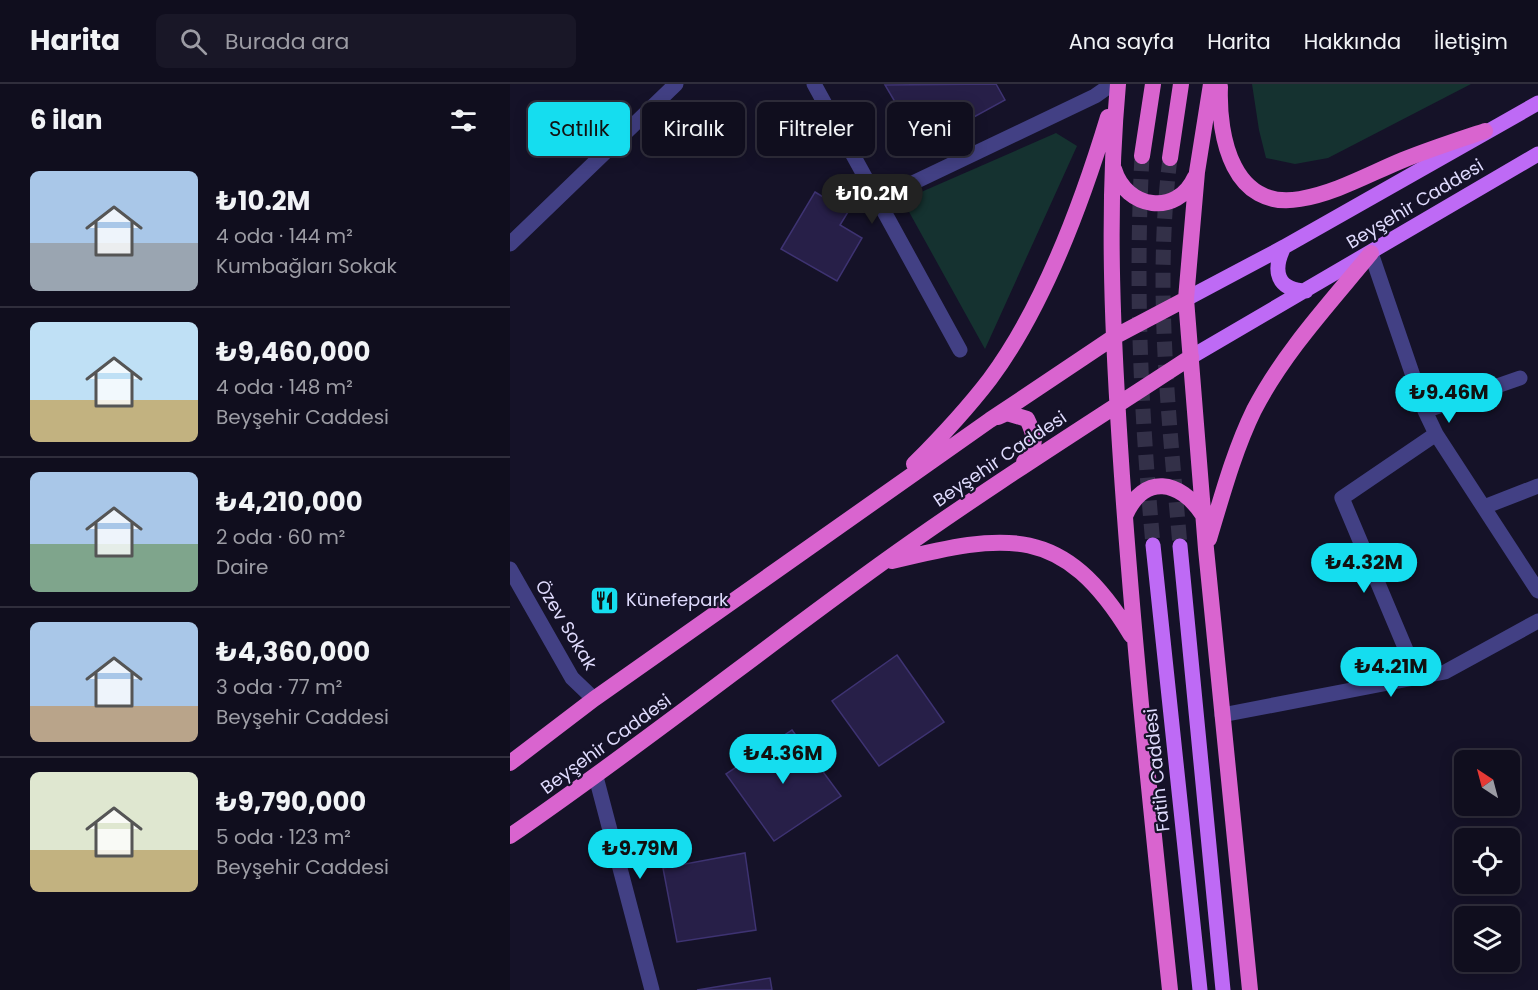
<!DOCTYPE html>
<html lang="tr">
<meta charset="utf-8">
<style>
body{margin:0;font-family:Poppins,sans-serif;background:#191727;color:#f1f3f6;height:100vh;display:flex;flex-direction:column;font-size:22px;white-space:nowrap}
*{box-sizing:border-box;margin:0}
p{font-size:20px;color:#9c9ca4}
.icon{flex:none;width:33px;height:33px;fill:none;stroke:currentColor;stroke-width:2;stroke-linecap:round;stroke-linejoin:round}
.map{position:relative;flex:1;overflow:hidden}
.sheet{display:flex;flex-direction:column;background:#100e1e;width:510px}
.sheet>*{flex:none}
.banner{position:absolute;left:18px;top:18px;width:570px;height:54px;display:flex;gap:12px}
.needle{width:39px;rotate:324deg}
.buttons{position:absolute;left:944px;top:666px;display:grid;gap:12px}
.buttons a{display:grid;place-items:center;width:66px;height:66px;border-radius:9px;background:#100e1e;box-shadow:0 3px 15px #0003,0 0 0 2px #302e3c;font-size:30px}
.price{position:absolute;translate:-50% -51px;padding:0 14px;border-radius:21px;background:#15ddef;color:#111;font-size:20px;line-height:39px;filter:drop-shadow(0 2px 3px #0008)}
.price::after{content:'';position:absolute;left:50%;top:36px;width:18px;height:14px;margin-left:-9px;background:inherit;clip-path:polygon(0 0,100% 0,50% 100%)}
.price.current{background:#222;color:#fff}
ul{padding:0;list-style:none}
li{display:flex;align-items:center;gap:18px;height:150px;padding:0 30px}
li+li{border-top:2px solid #302e3c}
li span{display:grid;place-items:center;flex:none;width:168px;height:120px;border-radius:9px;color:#555}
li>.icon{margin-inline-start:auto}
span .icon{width:72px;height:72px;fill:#fffc;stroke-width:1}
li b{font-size:26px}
h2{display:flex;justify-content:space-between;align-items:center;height:72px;padding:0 30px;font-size:26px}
.chip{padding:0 21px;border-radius:9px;background:#100e1e;box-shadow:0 3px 15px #0003,0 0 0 2px #302e3c;font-size:21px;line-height:54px}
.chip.current{background:#15ddef;color:#111}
header{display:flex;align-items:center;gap:36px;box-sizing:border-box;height:84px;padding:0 30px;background:#100e1e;border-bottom:2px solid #302e3c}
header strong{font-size:28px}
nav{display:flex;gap:33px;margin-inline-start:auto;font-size:21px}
.search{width:420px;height:54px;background:#191727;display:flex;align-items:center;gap:15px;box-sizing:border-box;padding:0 21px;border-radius:9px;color:#9c9ca4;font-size:22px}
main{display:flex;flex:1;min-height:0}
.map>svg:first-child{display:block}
.green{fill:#153230}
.building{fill:#271f48;stroke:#3e3372;stroke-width:1.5}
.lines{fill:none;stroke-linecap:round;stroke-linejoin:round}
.primary-tunnel{stroke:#333048;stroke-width:15;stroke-dasharray:15 8;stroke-linecap:butt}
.minor{stroke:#424084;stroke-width:15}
.primary{stroke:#be6af5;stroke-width:15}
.trunk{stroke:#d964cf;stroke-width:16}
.labels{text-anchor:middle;stroke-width:4.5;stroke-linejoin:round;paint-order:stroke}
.street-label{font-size:18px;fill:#dfdbfd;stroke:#151228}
.poi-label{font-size:18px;fill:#dfdbfd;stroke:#151228;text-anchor:start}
</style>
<header>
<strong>Harita</strong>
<div class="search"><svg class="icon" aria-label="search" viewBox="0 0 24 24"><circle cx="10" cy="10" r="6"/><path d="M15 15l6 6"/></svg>Burada ara</div>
<nav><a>Ana sayfa</a><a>Harita</a><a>Hakkında</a><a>İletişim</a></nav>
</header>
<main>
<section class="sheet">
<h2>6 ilan<svg class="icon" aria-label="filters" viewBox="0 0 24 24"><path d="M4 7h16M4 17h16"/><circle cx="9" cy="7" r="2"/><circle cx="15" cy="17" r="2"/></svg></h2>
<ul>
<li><span style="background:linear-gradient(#a9c7e8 60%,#9aa5b1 0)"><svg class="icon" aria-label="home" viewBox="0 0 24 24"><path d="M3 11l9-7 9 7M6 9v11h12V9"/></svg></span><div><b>₺10.2M</b><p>4 oda · 144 m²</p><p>Kumbağları Sokak</p></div></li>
<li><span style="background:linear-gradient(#bfe0f5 65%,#c2b280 0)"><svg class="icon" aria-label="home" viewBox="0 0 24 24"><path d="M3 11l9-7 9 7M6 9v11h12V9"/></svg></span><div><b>₺9,460,000</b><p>4 oda · 148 m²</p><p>Beyşehir Caddesi</p></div></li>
<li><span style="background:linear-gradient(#a9c7e8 60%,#7fa58c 0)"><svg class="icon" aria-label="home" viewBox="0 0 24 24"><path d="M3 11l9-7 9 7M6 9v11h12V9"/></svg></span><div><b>₺4,210,000</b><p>2 oda · 60 m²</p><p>Daire</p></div></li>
<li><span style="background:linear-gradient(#a9c7e8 70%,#b9a48a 0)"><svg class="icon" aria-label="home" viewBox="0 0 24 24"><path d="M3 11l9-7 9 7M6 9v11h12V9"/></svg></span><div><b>₺4,360,000</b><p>3 oda · 77 m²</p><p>Beyşehir Caddesi</p></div></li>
<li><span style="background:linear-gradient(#dfe7d0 65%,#c2b280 0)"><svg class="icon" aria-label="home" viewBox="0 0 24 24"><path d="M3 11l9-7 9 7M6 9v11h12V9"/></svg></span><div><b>₺9,790,000</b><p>5 oda · 123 m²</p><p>Beyşehir Caddesi</p></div></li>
</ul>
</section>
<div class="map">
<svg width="1028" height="906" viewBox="0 0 1028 906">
<rect width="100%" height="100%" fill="#151228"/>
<!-- green -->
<path class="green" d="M742,0h219l-143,74 -33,6 -29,-6 -7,-28z
M546,49l21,13 -92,203 -77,-139 4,-14z"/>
<!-- building -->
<path class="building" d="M486,0l9,16 -84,46 -36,-61z
M305,108l33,20 -8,13 22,13 -25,43 -56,-32z
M387,571l47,67 -65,44 -47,-65z
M282,646l49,66 -67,45 -48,-67z
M235,769l11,77 -79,12 -14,-74z
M260,894l2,12h-75z"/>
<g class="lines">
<!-- primary-tunnel -->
<path class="primary-tunnel" d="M632,72c-7,134 -1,256 11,389
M660,74c-16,130 -1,258 10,388"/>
<!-- minor -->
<path class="minor" d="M304,0l146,266
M367,116l218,-104 17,-12
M0,160l166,-160
M861,169l54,158 11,23 102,157
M915,327l95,-33
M974,423l54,-21
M0,485l62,109 22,21
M907,592l-75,-178 94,-64
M712,631l223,-43 93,-51
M86,693l56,213"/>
<!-- primary -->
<path class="primary" d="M774,163c-12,24 -7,43 22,44
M676,215l98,-52 254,-144
M681,273l347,-203
M643,461l47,445
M670,462l43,444"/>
<!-- trunk -->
<path class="trunk" d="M608,0c-12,131 -5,261 4,392 12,172 30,343 48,514
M701,0l-14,88 -11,127 20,250 44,441
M710,3c-2,50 13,124 80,112 36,-6 69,-25 103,-39 27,-11 55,-20 82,-29
M632,72l11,-72
M660,74l11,-74
M604,85c12,40 63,48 81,8
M488,333l9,-4 20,6c8,16 11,29 -3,43
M404,380c27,-27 53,-55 76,-85 54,-73 92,-176 118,-262
M615,432c19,-43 55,-36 78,-1
M699,455c13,-43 25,-88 45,-129 30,-58 76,-107 117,-157
M382,477c115,-28 171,-38 239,74
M0,679l84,-64 396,-279 124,-83 72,-38
M0,752c127,-87 247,-183 372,-273 100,-72 205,-138 309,-206"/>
</g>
<!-- icons -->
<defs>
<symbol id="restaurant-square" viewBox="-11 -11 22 22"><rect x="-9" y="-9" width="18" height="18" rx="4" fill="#15ddef" stroke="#151228"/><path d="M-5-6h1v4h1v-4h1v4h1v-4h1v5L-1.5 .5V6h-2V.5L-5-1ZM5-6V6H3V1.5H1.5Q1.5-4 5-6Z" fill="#111"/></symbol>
</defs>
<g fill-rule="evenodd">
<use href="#restaurant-square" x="78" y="500" width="33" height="33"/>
</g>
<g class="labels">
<!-- street labels -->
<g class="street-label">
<text transform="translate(905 120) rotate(-31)" y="6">Beyşehir Caddesi</text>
<text transform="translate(490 375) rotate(-34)" y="6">Beyşehir Caddesi</text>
<text transform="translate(56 541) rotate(59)" y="6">Özev Sokak</text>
<text transform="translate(96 660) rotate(-36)" y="6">Beyşehir Caddesi</text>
<text transform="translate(647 686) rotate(-96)" y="6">Fatih Caddesi</text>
</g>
<!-- poi labels -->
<g class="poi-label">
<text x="116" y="522">Künefepark</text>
</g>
</g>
</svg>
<div class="buttons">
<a><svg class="needle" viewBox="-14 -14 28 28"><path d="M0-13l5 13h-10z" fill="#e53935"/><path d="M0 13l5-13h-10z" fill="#9c9ca4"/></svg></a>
<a><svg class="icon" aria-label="locate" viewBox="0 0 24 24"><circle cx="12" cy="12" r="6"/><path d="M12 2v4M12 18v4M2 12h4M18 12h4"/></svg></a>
<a><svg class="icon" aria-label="layers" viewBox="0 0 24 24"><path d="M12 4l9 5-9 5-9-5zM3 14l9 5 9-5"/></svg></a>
</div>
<b class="price current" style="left:362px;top:141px">₺10.2M</b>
<b class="price" style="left:939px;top:340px">₺9.46M</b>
<b class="price" style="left:854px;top:510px">₺4.32M</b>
<b class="price" style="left:881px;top:614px">₺4.21M</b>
<b class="price" style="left:273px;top:701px">₺4.36M</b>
<b class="price" style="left:130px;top:796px">₺9.79M</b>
<div class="banner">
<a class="chip current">Satılık</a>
<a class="chip">Kiralık</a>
<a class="chip">Filtreler</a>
<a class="chip">Yeni</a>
</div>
</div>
</main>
